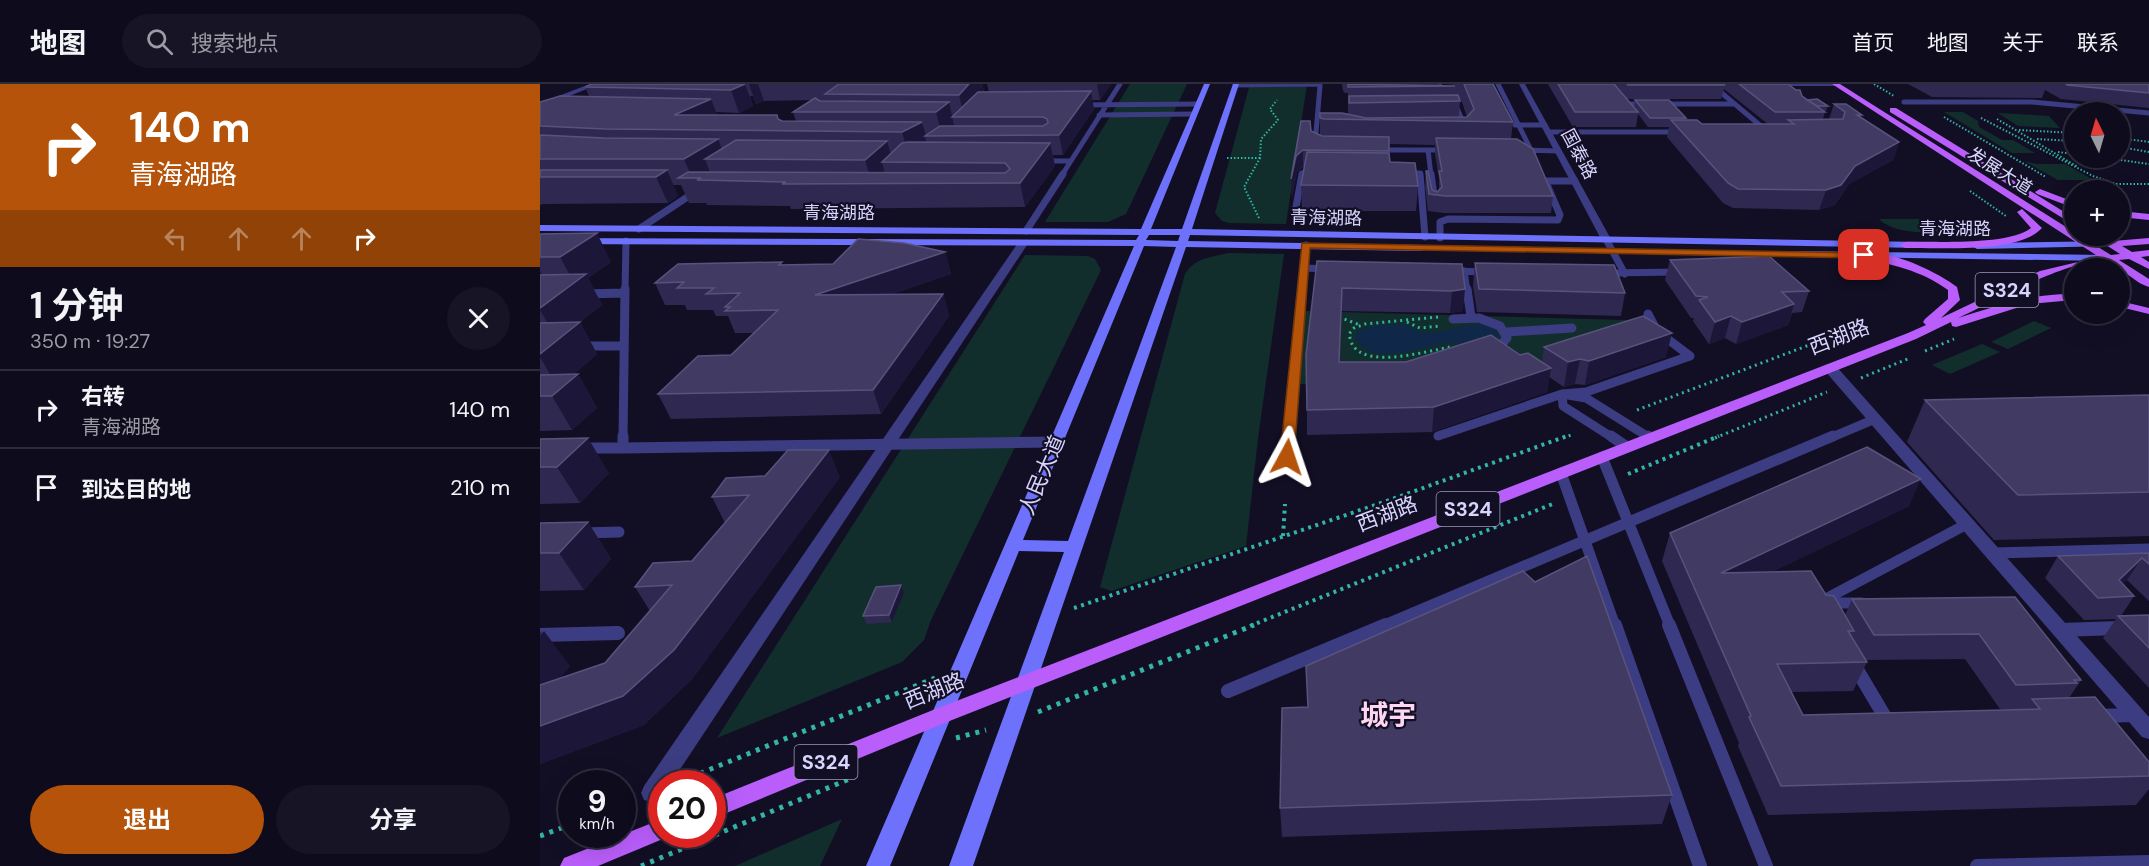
<!DOCTYPE html>
<html lang="zh">
<meta charset="utf-8">
<style>
body{margin:0;font-family:"DM Sans","Noto Sans SC",sans-serif;background:#171425;color:#f1f3f6;height:100vh;display:flex;flex-direction:column;font-size:22px;white-space:nowrap}
*{box-sizing:border-box;margin:0}
p{font-size:20px;color:#9b9ba3}
.icon{flex:none;width:33px;height:33px;fill:none;stroke:currentColor;stroke-width:2;stroke-linecap:round;stroke-linejoin:round}
.map{position:relative;flex:1;overflow:hidden}
.drawer{display:flex;flex-direction:column;background:#0e0b1c;width:540px}
.drawer>*{flex:none}
.guide{background:#b45309;color:#fff;overflow:hidden}
.needle{width:39px;rotate:355deg}
.controls{position:absolute;left:1524px;top:18px;display:grid;gap:12px}
.controls a{display:grid;place-items:center;width:66px;height:66px;border-radius:50%;background:#0e0b1c;box-shadow:0 6px 24px #0002,0 0 0 2px #2e2b3b;font-size:30px}
.speed{position:absolute;left:18px;top:686px;display:flex;gap:12px;font-size:30px;font-weight:700;text-align:center}
.speed>*{display:grid;place-content:center;width:78px;height:78px;border-radius:50%;background:#0e0b1c;box-shadow:0 6px 24px #0002,0 0 0 2px #2e2b3b;line-height:1}
.speed small{font-size:15px;font-weight:400}
.speed .limit{border:9px solid #d22;background:#fff;color:#111}
.pin{position:absolute;display:grid;place-items:center;width:51px;height:51px;color:#fff;margin:-26px;border-radius:12px;box-shadow:0 3px 9px #0006}
.me{position:absolute;width:66px;margin:-33px;rotate:5deg;stroke-linejoin:round;filter:drop-shadow(0 0 4px #0008)}
.turn{display:flex;align-items:center;gap:21px;height:126px;padding:0 30px;font-size:27px}
.turn .icon{width:78px;height:78px;stroke-width:2.5}
.turn b{display:block;font-size:42px;line-height:51px}
.lanes{display:flex;align-items:center;height:57px;padding:0 30px;background:#0003;justify-content:center;gap:30px;direction:ltr}
.lanes .off{opacity:.35}
.round{display:grid;place-items:center;flex:none;width:63px;height:63px;border-radius:32px;background:#171425}
.overview{display:flex;align-items:center;justify-content:space-between;height:102px;padding:0 30px}
h1{font-size:36px;font-weight:700;line-height:45px}
.action{display:flex;gap:12px;margin-top:auto;padding:12px 30px}
.action a{flex:1;height:69px;border-radius:36px;background:#b45309;color:#fff;font-size:24px;font-weight:700;line-height:69px;text-align:center}
.action a+a{background:#171425;color:#f1f3f6}
ul{padding:0;list-style:none}
li{display:flex;align-items:center;gap:18px;height:78px;padding:0 30px;border-top:2px solid #2e2b3b}
li div{flex:1}
li b{display:block;font-size:22px}
li em{font-style:normal}
header{display:flex;align-items:center;gap:36px;box-sizing:border-box;height:84px;padding:0 30px;background:#0e0b1c;border-bottom:2px solid #2e2b3b}
header strong{font-size:28px}
nav{display:flex;gap:33px;margin-inline-start:auto;font-size:21px}
.search{width:420px;height:54px;background:#171425;display:flex;align-items:center;gap:15px;box-sizing:border-box;padding:0 21px;border-radius:33px;color:#9b9ba3;font-size:22px}
main{display:flex;flex:1;min-height:0}
.map>svg:first-child{display:block}
</style>
<header>
<strong>地图</strong>
<div class="search"><svg class="icon" aria-label="search" viewBox="0 0 24 24"><circle cx="10" cy="10" r="6"/><path d="M15 15l6 6"/></svg>搜索地点</div>
<nav><a>首页</a><a>地图</a><a>关于</a><a>联系</a></nav>
</header>
<main>
<section class="drawer">
<div class="guide">
<div class="turn"><svg class="icon" aria-label="right" viewBox="0 0 24 24"><path d="M7 20v-9h11M14 6l5 5-5 5"/></svg><div><b>140 m</b>青海湖路</div></div>
<div class="lanes"><svg class="icon off" aria-label="left" viewBox="0 0 24 24"><path d="M17 20v-9H6M10 6l-5 5 5 5"/></svg><svg class="icon off" aria-label="ahead" viewBox="0 0 24 24"><path d="M12 20V5M6 11l6-6 6 6"/></svg><svg class="icon off" aria-label="ahead" viewBox="0 0 24 24"><path d="M12 20V5M6 11l6-6 6 6"/></svg><svg class="icon" aria-label="right" viewBox="0 0 24 24"><path d="M7 20v-9h11M14 6l5 5-5 5"/></svg></div>
</div>
<div class="overview"><div><h1>1 分钟</h1><p>350 m · 19:27</p></div><a class="round"><svg class="icon" aria-label="close" viewBox="0 0 24 24"><path d="M6 6l12 12M18 6L6 18"/></svg></a></div>
<ul>
<li><svg class="icon" aria-label="right" viewBox="0 0 24 24"><path d="M7 20v-9h11M14 6l5 5-5 5"/></svg><div><b>右转</b><p>青海湖路</p></div><em>140 m</em></li>
<li><svg class="icon" aria-label="arrive" viewBox="0 0 24 24"><path d="M6 21V4h12l-3 4 3 4H6"/></svg><div><b>到达目的地</b></div><em>210 m</em></li>
</ul>
<div class="action"><a>退出</a><a>分享</a></div>
</section>
<div class="map">
<svg width="1609" height="782" viewBox="0 0 1609 782">
<rect width="100%" height="100%" fill="#120f25"/>
<path fill="#122e2c" d="M590,0H647L586,130L568,138H505Z
M710,0H767L746,140L689,139L682,137L675,129Z
M1404,28H1423L1438,37L1439,43L1462,56H1473L1495,69H1472Z
M1458,29L1509,32L1520,44L1478,42Z
M1484,77L1496,80H1525L1554,96H1518Z
M1339,135H1385L1410,146C1389,149 1355,151 1339,135Z
M689,169L744,170L718,354L706,462L571,507L560,503L645,190C655,174 671,173 689,169Z
M485,171L548,172L555,175L561,186L391,536L384,556L362,578L177,654Z
M764,227L1086,236L1094,251L976,289L862,300H758Z
M1494,237L1511,244L1468,265L1451,258Z
M1442,260L1460,268L1410,290L1392,281Z
M302,735L280,782H195Z"/>
<path fill="#0f2849" d="M861,240C871,242 879,250 889,249C913,248 931,234 955,245L959,255L956,258C945,259 934,262 923,261C918,260 914,258 910,259C884,261 829,286 815,253L817,248L837,241Z"/>
<g fill="none" stroke-linecap="round" stroke-linejoin="round">
<path stroke="#32b4a6" stroke-width="2" stroke-dasharray="1.5 2" stroke-linecap="butt" d="M1334,0L1354,12
M1404,33L1506,93
M1441,34L1553,92L1576,100H1609
M1457,35L1538,83
M1479,46L1534,49
M1580,54L1609,58
M1497,55L1534,57
M1580,63L1609,68
M1518,68L1534,70
M687,74H720
M1567,74L1609,80
M1430,107L1466,132
M719,134L704,103L720,74L721,55L738,36L730,25L737,16"/>
<path stroke="#32b4a6" stroke-width="3" stroke-dasharray="2 4" stroke-linecap="butt" d="M799,233L820,241
M898,233L825,240L814,244L809,250C810,254 811,260 814,263C831,284 887,267 910,263
M867,238L880,244L900,242
M1385,267L1414,255
M1321,294L1370,274
M1097,326L1301,249
M1023,354L1034,350
M1175,354L1287,308"/>
<path stroke="#32b4a6" stroke-width="4" stroke-dasharray="3 4.5" stroke-linecap="butt" d="M1088,390L1179,352
M743,452L745,420
M534,524L847,417L1027,352
M710,542L1015,419"/>
<path stroke="#32b4a6" stroke-width="5" stroke-dasharray="4 6" stroke-linecap="butt" d="M498,628L714,541
M416,654L446,646
M151,693L395,594
M82,720L93,716
M0,752L32,740
M101,782L314,693"/>
<path stroke="#3c3c82" stroke-width="5" d="M899,0L902,8L913,15L927,47
M958,0L993,70
M1171,0L1228,48
M695,1L780,0
M1364,18H1492L1609,29
M1083,20H1195
M539,21L659,20
M559,31L654,30
M975,41H1005
M1009,48H1140
M779,62L775,60L780,2
M836,66H907
M888,66L891,91
M980,66L1019,67
M500,77H530
M863,88L880,91
M522,91L580,0
M762,91V89L776,87"/>
<path stroke="#3c3c82" stroke-width="7" d="M877,90H880L885,153
M891,90L895,119
M1006,97H1035
M756,123L762,90
M99,145L158,106
M486,147L523,90
M900,154V138L908,135L1018,136L1020,131L1008,103
M1067,157L1085,190
M764,184L790,185
M911,187L946,188
M924,187L927,207
M1064,189L1141,188
M85,207L86,157
M762,207L766,161"/>
<path stroke="#3c3c82" stroke-width="9" d="M927,205L931,233
M42,210L84,209
M913,235L939,234L960,242L967,254L960,262L953,266
M966,248L1032,244
M39,262H84
M898,352L1022,310L1046,308L1150,272L1117,247L1108,230
M83,354L85,205
M749,354L762,205
M1073,354L1023,322L1022,310L1046,314L1110,354
M1290,354L1335,335"/>
<path stroke="#3c3c82" stroke-width="11" d="M83,352V364L516,358
M1071,352L1087,363
M1108,352L1110,354
M41,364H83
M747,373L749,352
M1062,373L1130,542
M1021,389L1075,542
M42,449L79,448
M1452,469L1609,465
M1322,519H1278L1427,440
M842,542L1293,352"/>
<path stroke="#3c3c82" stroke-width="14" d="M1075,541L1160,782
M1129,541L1226,782
M1520,546L1609,543
M0,551L78,549
M1313,579L1348,638
M688,607L846,541
M1556,632L1594,631
M1437,782L1609,778"/>
<path fill="#3c3c82" fill-rule="evenodd" d="M979,0H985L1072,157L1071,159L1062,157Z
M1196,0H1298L1295,2H1199Z
M480,156L489,158L131,699H122L120,716L112,718L104,716L101,709L104,702Z
M1290,280L1295,281L1609,633V655L1602,653L1285,287L1284,284L1285,281Z"/>
<path fill="#3c3c82" fill-rule="evenodd" d="M50,0H59L0,24V19Z"/>
<path fill="#6e71fb" fill-rule="evenodd" d="M664,0H670L611,145H642L693,0H699L652,145L1380,158L1385,161L1380,164L650,151L648,157L882,161L887,164L882,167L646,163L433,782H409L524,468L479,467L350,782H326L594,162L0,160V154L596,156L599,151L0,147V141L601,145ZM609,151H640L638,157L606,156ZM604,162L636,163L528,457L483,456Z
M1571,157L1575,158V162L1437,165L1432,162L1437,159Z
M1248,167L1566,171L1571,174L1566,177L1244,172V168Z"/>
<path fill="#b95efb" fill-rule="evenodd" d="M1292,0H1300L1534,148V152H1540L1571,171L1580,170L1552,152H1563L1573,157L1609,154V160L1582,162L1592,168L1609,166V172L1601,173L1609,178V185L1589,175L1579,176L1609,195V203C1594,199 1579,180 1566,178C1532,173 1451,219 1418,234C1456,222 1494,209 1534,210V216L1489,220L1416,243L1412,242L1411,238L1376,255L407,638L172,735V715L393,626L1368,249L1386,241L1383,238L1385,235L1408,215V206C1381,186 1352,181 1320,173V169C1347,164 1396,187 1417,203L1420,216L1401,234L1500,187L1559,173Z
M1350,24H1356L1534,134V141L1350,28Z
M1500,105L1534,118V124L1497,110L1495,108Z
M1482,125L1502,144C1478,170 1399,163 1365,164L1360,161L1365,158C1395,157 1468,162 1491,144L1477,128Z
M1580,127L1609,130V136L1580,133Z
M1580,217L1609,224V230L1580,223Z
M122,735V750H131L130,752L58,782H20L24,774Z"/>
</g>
<path fill="#2f2952" fill-rule="evenodd" d="M52,0H442L444,8H449L447,0H571L560,16H552L554,25L523,71H513L515,82L485,123L251,125L250,122L167,121L166,119H149L141,101H133L138,112L128,119L3,120L0,121V18L49,12L45,3ZM210,12H213L216,20L224,17L271,16L253,28L256,37H242L177,31L176,28L199,29L213,22Z
M802,0H898V2H915V1L906,0H953L973,38L971,55L1013,112L1011,129H904L888,127L885,103L886,87L892,106L897,108L899,106V94L895,70V61L849,60L850,78L878,102L876,127H762L761,101L764,82L757,88L752,113L751,95L771,47L780,51V34L808,30V9H805L803,7ZM920,17L922,18L927,33H919Z
M1008,0H1248L1267,16L1288,22L1286,27H1284L1285,28L1283,35H1289L1294,20L1322,31L1321,34L1359,58L1353,76L1309,100L1295,121L1279,126L1193,124L1183,119L1127,53L1129,43H1108L1098,30L1096,43H1033ZM1184,5L1228,40H1162L1146,36V34L1095,16L1094,23L1087,15H1181Z
M1368,0H1609V24L1521,15L1505,6L1502,14L1392,13Z
M0,150L71,178L48,194L62,221L40,238L57,270L34,290H38L57,324L32,346L0,347Z
M405,168L411,190L349,211L403,210L409,232L341,330L131,335L118,310L191,271L214,249H195L188,232H176L173,226H147L145,221H125L115,199L244,181L293,180Z
M1130,176L1269,207L1262,228L1252,229L1248,241L1196,260L1185,254L1169,260L1153,237L1154,234H1151L1125,196Z
M777,177L922,180L923,227L910,229L802,227L800,278H866L980,271L1002,278L1004,263L1126,273L1045,301L1035,300L1024,303L1009,293L1007,308L892,348L767,351V326Z
M935,179L1085,209L1081,232L937,228L933,202Z
M1609,311V452L1454,456L1367,358L1385,316Z
M0,355L69,389L40,419L0,420Z
M300,393L152,595L104,641L0,680V547L30,582L19,595L65,579L110,527L95,503L152,477L185,439L172,413Z
M1369,422L1232,488L1286,511L1305,531L1312,515L1475,513L1541,596L1529,614L1609,678V705L1596,721L1228,731L1198,662L1199,659L1122,477L1130,449ZM1425,575L1460,625H1486L1485,626L1263,631L1251,608L1313,607L1327,578L1325,576Z
M48,438L71,475L44,506L0,507V439Z
M1609,469V517L1587,496L1582,500L1594,512L1581,532L1609,531V604L1563,554L1576,535L1544,536L1505,494L1518,472Z
M361,501L364,509L352,538L327,540L323,532Z
M1132,711L1122,740L742,753L740,724Z"/>
<path fill="#1c1738" d="M205,0L213,22L199,29L191,6Z
M209,0H218L224,17L216,20Z
M429,0H442L444,9L424,31L419,11Z
M557,0H571L560,16Z
M551,7L554,25L523,71L519,51Z
M171,15L180,38L134,31Z
M409,18L414,41L402,52L396,28Z
M382,38L386,52H385L387,62L369,72L362,48Z
M178,55L186,76L165,75L171,91L161,94H152L144,75Z
M347,57L353,78H342L345,90L332,100L325,76Z
M1359,58L1353,76L1309,100L1295,121L1279,126L1286,106L1315,82Z
M510,59L515,82L485,123L480,99Z
M763,66V82L757,88L752,113L751,95L756,72Z
M127,86L138,112L128,119L116,93Z
M57,149L71,178L48,194L62,221L40,238L57,270L18,304L0,273V270L17,256L0,226V187L15,213L34,199L20,173Z
M405,168L411,190L283,233L275,211Z
M802,204V227L799,303V278Z
M925,205L923,227L910,229L912,207Z
M403,210L409,232L341,330L333,306Z
M1254,220L1248,241L1196,260L1202,238Z
M1191,232L1185,254L1169,260L1175,238Z
M1132,249L1126,273L1045,301L1049,277Z
M1040,275L1035,300L1024,303L1028,278Z
M1011,284L1007,308L892,348L894,323Z
M38,290L57,324L32,346L12,312Z
M48,354L69,389L40,419L17,383Z
M289,366L300,393L152,595L104,641L0,680V642Z
M1381,395L1369,422L1172,517L1181,489Z
M48,438L71,475L44,506L19,469Z
M1602,474L1587,496L1569,513L1579,496Z
M361,501L364,509L352,538L349,531Z
M4,547L30,582L0,617V552Z"/>
<path fill="#413b64" stroke="#58537c" stroke-width="1.5" d="M52,0H205L191,6L45,3Z
M299,0H429L419,11L285,10Z
M808,0L915,2L808,3Z
M924,0H953L973,38L784,35L780,34V29H802L826,34L927,33L934,25Z
M1018,0H1074L1098,28H1035Z
M1087,0H1183L1185,1H1088Z
M1199,0H1248L1256,6H1260L1262,12L1285,28H1235Z
M1526,0H1609V9L1527,1Z
M551,7L519,51L385,52L400,42H503L508,39L507,35L503,33H412L438,8Z
M918,11L920,17L809,19V12Z
M20,12L171,15L134,31H237L238,35L242,37L382,38L362,48L65,45L0,42V18Z
M275,14L280,17L409,18L396,28H253Z
M1277,15L1288,22H1277L1267,16Z
M1095,16H1129L1146,34H1110Z
M1294,20H1306L1322,31H1317L1359,58L1315,82L1301,101L1286,106L1198,105L1188,99L1131,36H1157L1162,40H1254L1248,36L1303,35L1305,28Z
M761,37H770L771,47L782,52L849,53V67L763,66L756,72L751,95Z
M0,51L64,54L178,55L144,75H0Z
M896,54L977,55L993,65L1013,112H905L889,110L886,87H888L892,106L897,108L902,103L899,87H902Z
M196,56L347,57L325,76L165,75Z
M368,58L510,59L480,99L242,100L246,98L157,96L161,94H138L148,88L465,89L470,85L465,79L342,78L362,59Z
M767,68L849,69L850,78L875,79L878,102L761,101Z
M0,86H127L116,93H0Z
M57,149L20,173H0V150Z
M318,155L364,159L405,168L275,211L403,210L333,306L118,310L158,272L191,271L238,226L185,227L190,223H185L200,209L166,210L174,204H137L144,198L115,199L138,180L242,178L239,181L293,180Z
M1229,172L1269,207L1242,208L1254,220L1202,238L1191,232L1175,238L1159,216L1168,213L1156,212L1130,176Z
M777,177L922,180L925,205L912,207L802,204L799,278H866L951,251L980,271L988,269L1011,284L894,323L767,326L766,271Z
M935,179L1074,181L1085,209L939,205Z
M46,190L0,224V191Z
M1103,232L1132,249L1049,277L1040,275L1028,278L1004,263Z
M40,238L0,270V239Z
M38,290L12,312H0V291Z
M1609,311V408L1478,411L1385,316Z
M48,354L17,383H0V355Z
M1327,363L1381,395L1181,489L1271,487L1286,511L1294,512L1314,547H1308L1327,578L1237,580L1263,631L1500,625L1492,615L1555,613L1609,678V692L1241,702L1209,633L1211,632L1130,449Z
M248,366H289L134,566L83,612L0,642V601L65,579L132,501L95,503L113,479L152,477L209,411L172,413L186,394L225,392Z
M48,438L19,469H0V439Z
M1609,469V480L1602,474L1579,496L1594,512L1558,514L1518,472Z
M1047,472L1132,711L740,724L742,624L768,623L766,582L983,487L995,498Z
M361,501L349,531L323,532L336,503Z
M1475,513L1541,596H1534L1537,599L1476,601L1439,550L1334,551L1312,515Z
M1609,531V564L1578,532Z"/>
<path fill="#b45309" stroke="#753606" stroke-width="1.5" d="M762,159L1324,169L1329,171L1324,174L770,164L754,373L747,377L740,373Z"/>
<g text-anchor="middle" dominant-baseline="central" stroke-width="4.5" stroke-linejoin="round" paint-order="stroke">
<g font-size="18" fill="#d7d4fe" stroke="#120f25">
<text transform="translate(1039 70) rotate(62)">国泰路</text>
<text transform="translate(1460 87) rotate(32)">发展大道</text>
<text x="299" y="129">青海湖路</text>
<text transform="translate(786 134) rotate(1)">青海湖路</text>
<text x="1415" y="145">青海湖路</text>
</g>
<g fill="#120f25" stroke="#9c99bd" stroke-width="1.5">
<rect x="1435.5" y="189" width="63" height="34" rx="4.5"/>
<rect x="896.5" y="408" width="63" height="34" rx="4.5"/>
<rect x="254.5" y="661" width="63" height="34" rx="4.5"/>
</g>
<g font-size="20" font-weight="bold" fill="#d7d4fe">
<text x="1467" y="206">S324</text>
<text x="928" y="425">S324</text>
<text x="286" y="678">S324</text>
</g>
<g font-size="21" fill="#d7d4fe" stroke="#120f25">
<text transform="translate(1299 253) rotate(-21)">西湖路</text>
<text transform="translate(502 391) rotate(-67)">人民大道</text>
<text transform="translate(847 430) rotate(-21)">西湖路</text>
<text transform="translate(394 607) rotate(-22)">西湖路</text>
</g>
<g font-size="28" font-weight="bold" fill="#fed6f1" stroke="#120f25">
<text x="848" y="631">城宇</text>
</g>
</g>
</svg>
<div class="controls">
<a><svg class="needle" viewBox="-14 -14 28 28"><path d="M0-13l5 13h-10z" fill="#e53935"/><path d="M0 13l5-13h-10z" fill="#9b9ba3"/></svg></a>
<a>+</a>
<a>−</a>
</div>
<div class="speed"><div>9<small>km/h</small></div><div class="limit">20</div></div>
<div class="pin" style="left:1324px;top:171px;background:#d93025"><svg class="icon" aria-label="arrive" viewBox="0 0 24 24"><path d="M6 21V4h12l-3 4 3 4H6"/></svg></div>
<svg class="me" style="left:747px;top:373px" viewBox="-20 -20 40 40"><path d="M0-17L14 15 0 8-14 15z" fill="#b45309" stroke="#fff" stroke-width="4"/></svg>
</div>
</main>
